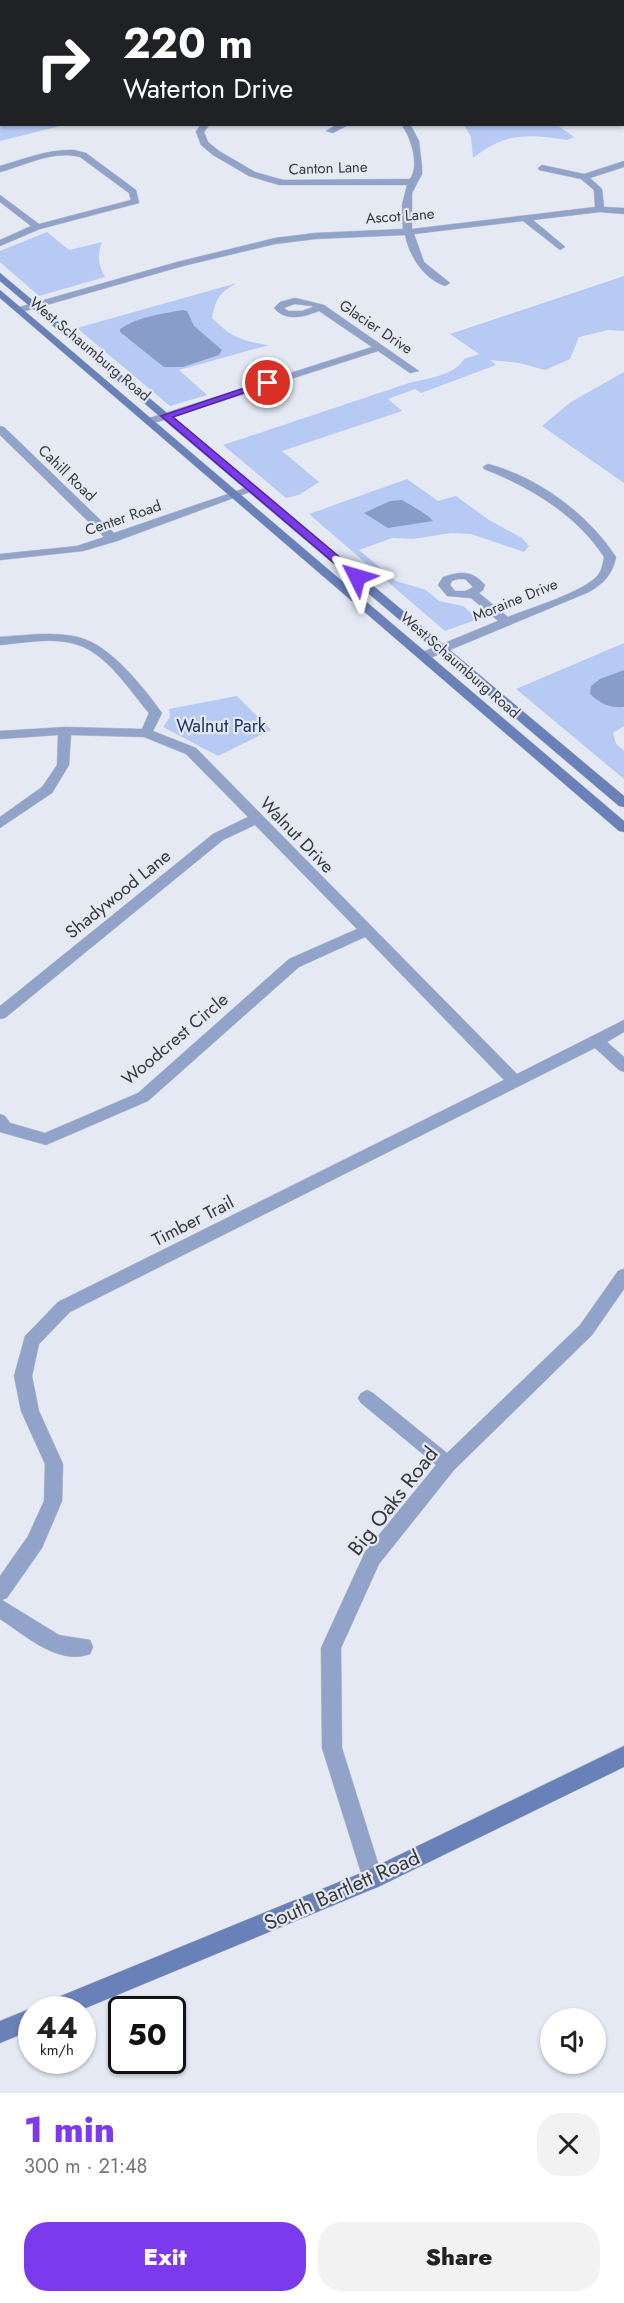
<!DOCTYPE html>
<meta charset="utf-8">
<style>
body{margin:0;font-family:Jost,sans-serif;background:#f2f2f2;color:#202124;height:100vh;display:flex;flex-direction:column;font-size:22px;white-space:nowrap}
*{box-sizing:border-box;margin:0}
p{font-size:20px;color:#757577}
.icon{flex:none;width:33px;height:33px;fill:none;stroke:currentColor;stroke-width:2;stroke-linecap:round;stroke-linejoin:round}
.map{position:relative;height:2093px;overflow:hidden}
.drawer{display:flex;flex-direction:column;background:#fff;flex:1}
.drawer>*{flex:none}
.top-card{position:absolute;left:0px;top:0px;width:624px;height:126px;box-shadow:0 2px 4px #0004;background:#202124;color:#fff;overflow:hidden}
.controls{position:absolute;left:540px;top:2008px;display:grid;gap:12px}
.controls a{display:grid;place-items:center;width:66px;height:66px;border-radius:50%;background:#fff;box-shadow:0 2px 4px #0004;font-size:30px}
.speed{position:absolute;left:18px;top:1996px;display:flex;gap:12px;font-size:30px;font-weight:700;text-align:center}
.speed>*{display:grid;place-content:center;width:78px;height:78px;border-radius:50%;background:#fff;box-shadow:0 2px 4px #0004;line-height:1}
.speed small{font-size:15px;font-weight:400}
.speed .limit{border:3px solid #111;border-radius:9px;background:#fff;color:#111}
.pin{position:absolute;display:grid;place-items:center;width:51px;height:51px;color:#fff;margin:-26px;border:3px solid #fff;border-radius:50%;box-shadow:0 2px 6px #0007}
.me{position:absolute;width:66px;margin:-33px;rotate:310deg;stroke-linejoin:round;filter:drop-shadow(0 0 4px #0008)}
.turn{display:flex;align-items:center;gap:21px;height:126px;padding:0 24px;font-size:27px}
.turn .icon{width:78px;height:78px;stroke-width:2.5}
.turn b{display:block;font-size:42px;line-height:51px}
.round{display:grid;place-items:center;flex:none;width:63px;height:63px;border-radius:24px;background:#f2f2f2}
.summary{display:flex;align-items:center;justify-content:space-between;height:102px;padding:0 24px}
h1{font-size:36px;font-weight:800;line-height:45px;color:#7c3aed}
.button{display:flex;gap:12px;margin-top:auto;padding:12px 24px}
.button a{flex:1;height:69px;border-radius:24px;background:#7c3aed;color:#fff;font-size:24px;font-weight:800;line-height:69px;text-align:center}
.button a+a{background:#f2f2f2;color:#202124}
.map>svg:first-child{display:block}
</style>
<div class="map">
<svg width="624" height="2093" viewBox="0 0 624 2093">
<rect width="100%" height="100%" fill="#e4e9f4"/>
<path fill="#b7caf4" d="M0,0H224L2,2L1,16Z
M0,37L2,124L64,125L0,141Z
M464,125H557L574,137L567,140C529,134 505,132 473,158L471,137Z
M47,232L69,250L102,242C97,256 98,264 105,277L39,296L0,262V251Z
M624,276V331L608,330L579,337L570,359L545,370L519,363L490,360L496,365L421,393L415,389L388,399L402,411L282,451L319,482L299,495L286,498L223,445L412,382C429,379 456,374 464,359L479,354L450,334Z
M237,283C221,291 215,299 212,318C232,338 242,341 269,345L179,370L207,395L170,406L77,328Z
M624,372V483L542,426L571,402Z
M407,479L438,501L456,496L489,520L522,538L529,546L524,552L471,534L451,533L413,539L392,538L359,550L396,581L426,590L439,601L463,606L478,619L445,631L309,514Z
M624,643V726L613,733L616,744L624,751V779L516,689Z
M237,696L271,730L218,756L163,727L170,717L169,709Z"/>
<path fill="#899dcb" d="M182,310L187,311L194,326L222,350L219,355L183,367H164L120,332V329C137,317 161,314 182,310Z
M402,500C409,504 429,515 433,521L388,528L364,513L390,501Z
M624,670V707C609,708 601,704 590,694L591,686L600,679Z"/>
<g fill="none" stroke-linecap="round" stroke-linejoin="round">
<defs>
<path id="minor" d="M240,0H252L238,2Z
M407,0L423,2H408Z
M548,0H556V2H548Z
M622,20H624V24H622Z
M622,69H624V74H622Z
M622,102H624L622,107Z
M201,124H210L204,132L208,142L219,151L255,172L283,180L410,179C420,165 411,137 401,124H410L419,141L422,167V174L412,193V229L595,207L594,190L581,179L539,170L538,168L542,165L584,174L624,161V167L590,178L602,189L604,207L624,208V214L600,212L533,220L563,245L565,247L560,250L523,221L414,234L424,262L450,283L445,286C423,278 410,257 405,235L315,239L275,244L183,266L22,312H16V308L177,262L275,238L315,233L403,229L402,205L407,185H279L249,176L213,155L201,145L196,132Z
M338,124H350L333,133L326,131Z
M74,150L86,153L136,190L139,203L40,229L0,246V240L31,226L0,202V195L39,224L131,200L129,193L80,157C53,150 26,165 0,172V166C24,159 48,149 74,150Z
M295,298L324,305L419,371L410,373L378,351L154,423H146V419L372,347L319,311C303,317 286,322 274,308L280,302ZM295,304L312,306L313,307L302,311H288L284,308Z
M0,426L4,427L114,533L248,487L252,486L258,489L117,541L83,551L0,560V554L77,546L104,537L0,435Z
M488,464C538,477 588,514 616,557C613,574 603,584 589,592L428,659H420V653L498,621L471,598L447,596L438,585L443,577C461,571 472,570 485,585L483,590L479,593L508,617C530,608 584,592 598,575C602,570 603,563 604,557C577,515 530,487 484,469L483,467ZM458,579H465L473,587L466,591H455L450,585L452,581Z
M40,634C53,634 68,634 81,638C111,646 144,688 162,713L153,731L196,748L517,1074L624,1020V1032L607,1042L624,1057V1072L619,1070L595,1048L70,1312L39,1344L32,1376L39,1411L63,1464L62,1501L42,1548L7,1598L2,1600L59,1635L90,1640L93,1647L90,1654C58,1666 25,1635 0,1619V1576L28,1536L44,1501L45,1464L21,1411L14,1376L25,1336L58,1302L504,1080L365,937L299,967L148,1101L46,1145L0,1132V1114L5,1116L10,1123L45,1133L138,1093L289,959L357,929L255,825L223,840L5,1018L0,1019V1006L213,834L248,817L186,754L144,737L71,735L69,765L52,793L0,828V817L42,787L57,765L58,735L0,739V731L65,727L142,729L149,713C129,690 107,653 75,644C52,637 24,643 0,645V637Z
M624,1269V1289L592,1335L454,1470L379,1564L341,1648L342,1748L383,1879L380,1886L373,1889L366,1886L363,1879L322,1748L321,1648L365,1552L436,1465L361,1403L358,1398L361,1393L367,1390L373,1393L447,1453L580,1325L618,1271Z"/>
<path id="secondary" d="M0,273L624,796V807L619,806L0,281Z
M0,290L624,821V832L619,831L0,298Z
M624,1746V1767L380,1886L81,2010H43L46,2002L366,1871Z
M32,2008L37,2010H32V2030L0,2043V2021Z"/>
</defs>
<use href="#minor" stroke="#c1c6cf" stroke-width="1"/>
<use href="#secondary" stroke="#c1c6cf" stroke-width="1"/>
<use href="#minor" fill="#92a3c9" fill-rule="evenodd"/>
<use href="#secondary" fill="#6980b8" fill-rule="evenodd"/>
</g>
<path fill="#7c3aed" stroke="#51269a" stroke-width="1.5" d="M265,381L273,383L173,417L361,575V579H353L161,416Z"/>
<g text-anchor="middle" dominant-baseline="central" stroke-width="4.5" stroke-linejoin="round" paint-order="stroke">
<g font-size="15" fill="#37393d" stroke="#e4e9f4">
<text transform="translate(328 168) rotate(-2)">Canton Lane</text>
<text transform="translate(400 216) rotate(-4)">Ascot Lane</text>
<text transform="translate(376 327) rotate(34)">Glacier Drive</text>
<text transform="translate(90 349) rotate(40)">West Schaumburg Road</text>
<text transform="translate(67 473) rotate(44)">Cahill Road</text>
<text transform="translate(123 518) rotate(-19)">Center Road</text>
<text transform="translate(515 600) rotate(-22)">Moraine Drive</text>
<text transform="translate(460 665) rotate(41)">West Schaumburg Road</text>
</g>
<g font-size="18" fill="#1c2f67" stroke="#e4e9f4">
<text x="221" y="726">Walnut Park</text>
</g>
<g font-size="18" fill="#37393d" stroke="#e4e9f4">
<text transform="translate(297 835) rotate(46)">Walnut Drive</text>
<text transform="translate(118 894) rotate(-39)">Shadywood Lane</text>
<text transform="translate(175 1039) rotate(-40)">Woodcrest Circle</text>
<text transform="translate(193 1221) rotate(-27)">Timber Trail</text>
</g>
<g font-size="21" fill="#37393d" stroke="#e4e9f4">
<text transform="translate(393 1501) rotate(-52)">Big Oaks Road</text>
<text transform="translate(342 1890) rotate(-24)">South Bartlett Road</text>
</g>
</g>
</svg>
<div class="controls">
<a><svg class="icon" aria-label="sound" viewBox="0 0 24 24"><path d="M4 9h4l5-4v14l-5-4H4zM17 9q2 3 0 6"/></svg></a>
</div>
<div class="speed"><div>44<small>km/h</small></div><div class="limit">50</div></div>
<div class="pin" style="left:268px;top:383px;background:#d93025"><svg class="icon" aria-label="arrive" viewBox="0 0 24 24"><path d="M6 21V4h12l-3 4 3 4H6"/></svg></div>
<svg class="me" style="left:357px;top:577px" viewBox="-20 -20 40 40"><path d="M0-17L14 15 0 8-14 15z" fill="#7c3aed" stroke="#fff" stroke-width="4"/></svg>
<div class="top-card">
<div class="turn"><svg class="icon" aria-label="right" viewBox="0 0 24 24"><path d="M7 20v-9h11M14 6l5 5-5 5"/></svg><div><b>220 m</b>Waterton Drive</div></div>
</div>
</div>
<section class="drawer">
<div class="summary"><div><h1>1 min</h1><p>300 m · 21:48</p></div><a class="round"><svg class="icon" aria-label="close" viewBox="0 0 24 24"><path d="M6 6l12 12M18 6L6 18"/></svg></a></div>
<div class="button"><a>Exit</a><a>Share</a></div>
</section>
